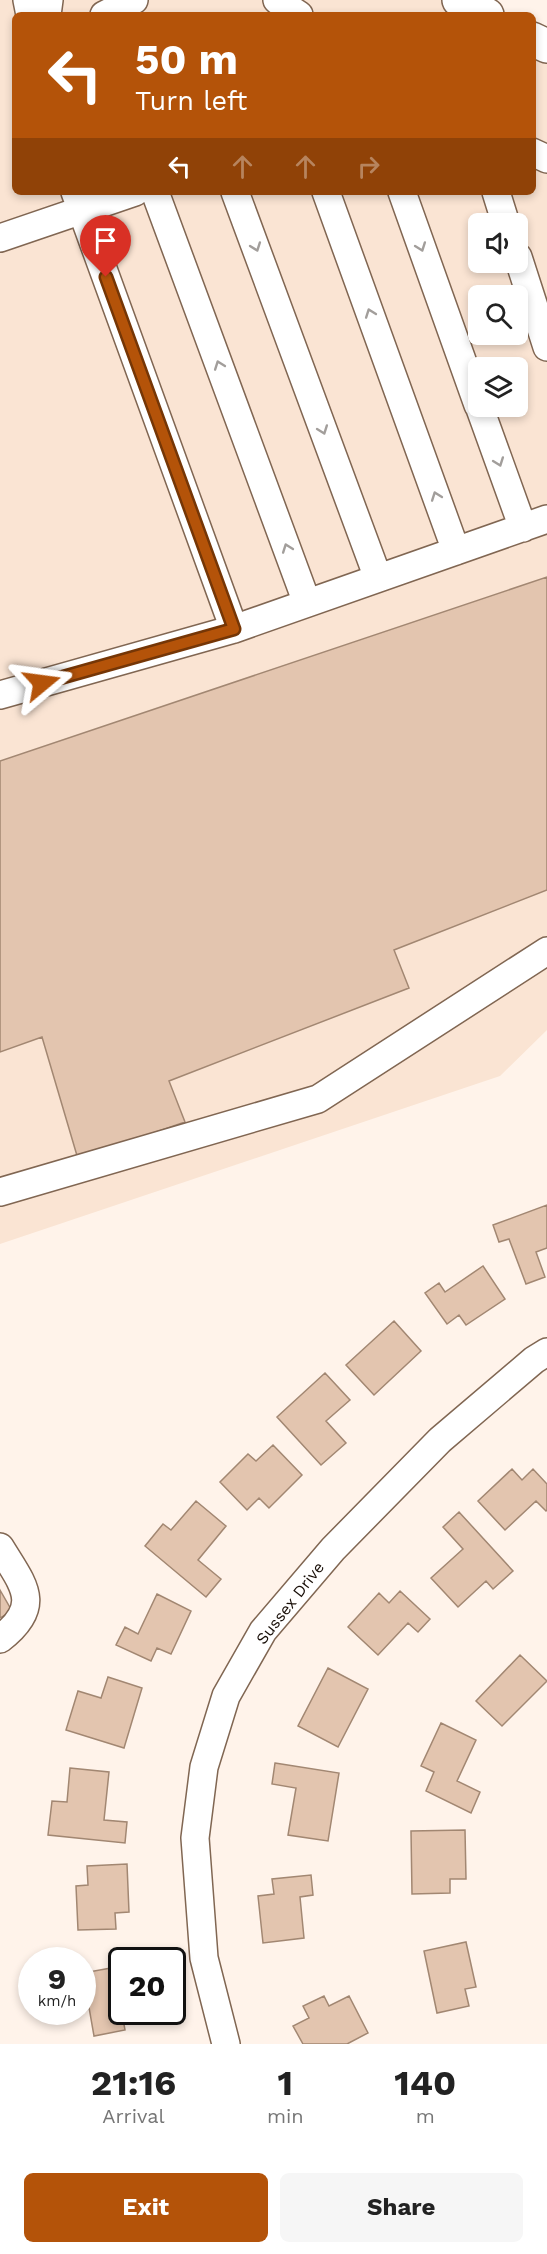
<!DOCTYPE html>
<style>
body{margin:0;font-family:"Work Sans",sans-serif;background:#f6f6f6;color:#222;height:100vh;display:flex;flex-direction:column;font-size:22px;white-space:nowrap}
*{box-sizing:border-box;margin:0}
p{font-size:20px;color:#767676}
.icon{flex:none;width:33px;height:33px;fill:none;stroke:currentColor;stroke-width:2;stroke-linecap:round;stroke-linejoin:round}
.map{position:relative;height:2044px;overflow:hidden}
.drawer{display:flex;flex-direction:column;background:#fff;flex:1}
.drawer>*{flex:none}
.guide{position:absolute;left:12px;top:12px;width:524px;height:183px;border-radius:9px;box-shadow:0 3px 9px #0003;background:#b45309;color:#fff;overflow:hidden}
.fabs{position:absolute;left:468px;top:213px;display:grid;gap:12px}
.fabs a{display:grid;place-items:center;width:60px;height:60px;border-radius:9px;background:#fff;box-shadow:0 3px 9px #0003;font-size:30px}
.speed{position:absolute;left:18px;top:1947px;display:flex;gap:12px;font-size:30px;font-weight:700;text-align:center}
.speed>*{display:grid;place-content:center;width:78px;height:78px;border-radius:50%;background:#fff;box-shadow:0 3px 9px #0003;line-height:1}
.speed small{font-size:15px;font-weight:400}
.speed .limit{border:3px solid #111;border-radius:9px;background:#fff;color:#111}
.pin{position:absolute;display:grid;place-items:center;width:51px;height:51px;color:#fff;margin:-62px -26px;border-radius:50% 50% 50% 0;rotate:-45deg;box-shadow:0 0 6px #0007}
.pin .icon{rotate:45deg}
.me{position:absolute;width:66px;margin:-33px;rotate:74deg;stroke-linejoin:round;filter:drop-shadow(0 0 4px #0008)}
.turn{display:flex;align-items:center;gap:21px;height:126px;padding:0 24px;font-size:27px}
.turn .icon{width:78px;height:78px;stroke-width:2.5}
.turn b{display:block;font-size:42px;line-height:51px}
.lanes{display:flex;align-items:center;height:57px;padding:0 24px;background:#0003;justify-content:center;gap:30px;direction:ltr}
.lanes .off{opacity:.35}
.eta{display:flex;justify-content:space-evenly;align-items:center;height:102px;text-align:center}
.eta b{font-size:36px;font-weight:700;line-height:42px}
.action{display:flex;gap:12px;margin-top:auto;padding:12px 24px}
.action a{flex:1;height:69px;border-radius:9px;background:#b45309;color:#fff;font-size:24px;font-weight:700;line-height:69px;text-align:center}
.action a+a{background:#f6f6f6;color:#222}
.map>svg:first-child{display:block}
</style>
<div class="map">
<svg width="547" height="2044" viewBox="0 0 547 2044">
<rect width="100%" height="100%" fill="#fff3ea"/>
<path fill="#fae4d3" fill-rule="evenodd" d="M0,0H459L487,15H15V192H532L533,39L547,46V1030L500,1076L0,1244ZM478,224H518V262H478ZM478,296H518V334H478ZM478,368H518V406H478Z"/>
<path fill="#e3c5af" stroke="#a28772" stroke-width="1.5" d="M547,577V890L394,950L409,988L169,1081L185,1122L78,1159L42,1037L0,1052V761Z
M547,1205V1248L536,1252L545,1277L526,1284L509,1239L499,1242L493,1225Z
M483,1266L505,1299L466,1325L459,1315L447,1324L425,1293L439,1283L445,1292Z
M394,1321L421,1351L374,1395L346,1365Z
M325,1373L350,1400L326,1421L346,1443L321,1465L277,1417Z
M273,1445L302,1475L269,1508L259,1498L247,1510L220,1482L248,1454L256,1461Z
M512,1469L522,1480L533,1469L547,1484V1510L546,1511L536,1501L505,1530L478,1501Z
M196,1501L226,1526L198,1560L221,1579L206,1597L145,1546L163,1524L171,1530Z
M459,1512L513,1571L493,1589L486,1581L458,1607L431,1578L463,1549L443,1527Z
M0,1590L12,1611L0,1618Z
M400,1591L430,1619L418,1632L408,1623L378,1655L348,1627L379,1593L389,1603Z
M157,1594L191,1611L171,1654L157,1648L151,1661L116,1645L125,1627L138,1634Z
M520,1655L547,1681L502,1726L476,1701Z
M328,1668L368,1689L338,1747L298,1726Z
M108,1677L142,1688L124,1748L66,1730L78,1691L101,1698Z
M441,1723L476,1740L457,1781L480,1792L471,1813L426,1791L434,1772L421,1766Z
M275,1763L339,1773L328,1841L288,1835L296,1788L272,1784Z
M70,1768L109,1772L104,1820L127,1822L125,1843L48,1835L52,1801L67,1802Z
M465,1830L466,1879H450V1893L412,1894L411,1831Z
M127,1864L129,1912L115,1913L116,1929L78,1930L76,1886L88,1885L87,1866Z
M311,1875L313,1895L300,1897L304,1938L263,1943L258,1896L274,1894L272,1879Z
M466,1942L476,1987L465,1989L469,2006L437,2013L424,1951Z
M122,1966V2012H131L122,2013L125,2030L94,2036L83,1973Z
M324,1996L329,2006L349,1996L368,2033L347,2044H303L293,2026L309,2018L303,2006Z"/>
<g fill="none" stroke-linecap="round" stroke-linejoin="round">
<defs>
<path id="minor" d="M27,0L30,15
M277,0L299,15
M47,15L49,0
M104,15L134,0
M532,152L547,159
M75,192L234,629
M155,192L307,603
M235,192L378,578
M326,192L456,551
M402,192L478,405
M496,192L506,224
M0,238L135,192
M518,257L547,347
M479,406L523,528
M0,695L234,629L547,519
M0,1192L318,1099L547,951
M0,1547C23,1585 44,1605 0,1639
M226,2044L204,1958L195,1838L204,1767L226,1696L263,1631L333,1549L440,1440L534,1360L547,1352"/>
<path id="highway" d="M459,0L487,15
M532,39L547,46"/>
</defs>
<use href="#minor" stroke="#806652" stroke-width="30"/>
<use href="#highway" stroke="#806652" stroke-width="36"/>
<use href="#minor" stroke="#fff" stroke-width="27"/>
<use href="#highway" stroke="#fff" stroke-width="33"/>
</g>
<defs><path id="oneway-chevron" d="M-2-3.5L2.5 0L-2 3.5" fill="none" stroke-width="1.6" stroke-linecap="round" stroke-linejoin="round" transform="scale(1.5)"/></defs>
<g stroke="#a29e9b">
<use href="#oneway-chevron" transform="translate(256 247) rotate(70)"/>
<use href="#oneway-chevron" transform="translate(421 247) rotate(70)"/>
<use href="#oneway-chevron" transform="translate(370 313) rotate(-110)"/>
<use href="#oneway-chevron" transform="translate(219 365) rotate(-110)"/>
<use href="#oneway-chevron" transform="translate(323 430) rotate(70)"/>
<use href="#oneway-chevron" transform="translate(499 462) rotate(70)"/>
<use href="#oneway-chevron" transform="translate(436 496) rotate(-110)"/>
<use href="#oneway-chevron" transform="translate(287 548) rotate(-110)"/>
</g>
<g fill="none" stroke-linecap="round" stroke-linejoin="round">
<defs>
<path id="route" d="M42,683L234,629L106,277"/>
</defs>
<use href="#route" stroke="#753606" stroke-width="15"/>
<use href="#route" stroke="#b45309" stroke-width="10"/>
</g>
<g text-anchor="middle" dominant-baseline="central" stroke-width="4.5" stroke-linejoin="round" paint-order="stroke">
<g font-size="16" fill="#170d06" stroke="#fff">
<text transform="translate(290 1603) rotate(-52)">Sussex Drive</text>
</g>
</g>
</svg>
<div class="fabs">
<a><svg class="icon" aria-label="sound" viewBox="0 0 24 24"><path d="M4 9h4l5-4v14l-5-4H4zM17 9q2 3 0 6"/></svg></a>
<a><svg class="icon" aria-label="search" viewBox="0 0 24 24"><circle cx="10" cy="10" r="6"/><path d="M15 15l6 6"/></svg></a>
<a><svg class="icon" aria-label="layers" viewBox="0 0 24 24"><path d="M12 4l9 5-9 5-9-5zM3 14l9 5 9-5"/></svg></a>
</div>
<div class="speed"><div>9<small>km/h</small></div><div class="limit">20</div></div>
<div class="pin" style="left:106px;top:277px;background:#d93025"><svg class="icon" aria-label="arrive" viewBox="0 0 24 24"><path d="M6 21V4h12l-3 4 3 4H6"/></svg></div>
<svg class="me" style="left:42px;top:683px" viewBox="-20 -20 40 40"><path d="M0-17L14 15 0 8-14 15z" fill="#b45309" stroke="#fff" stroke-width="4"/></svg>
<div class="guide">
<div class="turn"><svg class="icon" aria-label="left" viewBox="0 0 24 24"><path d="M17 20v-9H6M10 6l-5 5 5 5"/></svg><div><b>50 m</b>Turn left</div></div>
<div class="lanes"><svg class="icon" aria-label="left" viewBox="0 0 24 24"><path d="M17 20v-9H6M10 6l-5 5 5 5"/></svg><svg class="icon off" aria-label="ahead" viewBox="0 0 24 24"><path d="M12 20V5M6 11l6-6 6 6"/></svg><svg class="icon off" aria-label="ahead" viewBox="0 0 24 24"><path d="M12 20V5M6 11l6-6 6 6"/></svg><svg class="icon off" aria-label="right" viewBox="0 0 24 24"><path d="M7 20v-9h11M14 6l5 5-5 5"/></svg></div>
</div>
</div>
<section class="drawer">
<div class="eta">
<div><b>21:16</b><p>Arrival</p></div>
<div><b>1</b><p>min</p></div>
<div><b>140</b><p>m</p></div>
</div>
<div class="action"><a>Exit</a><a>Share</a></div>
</section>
